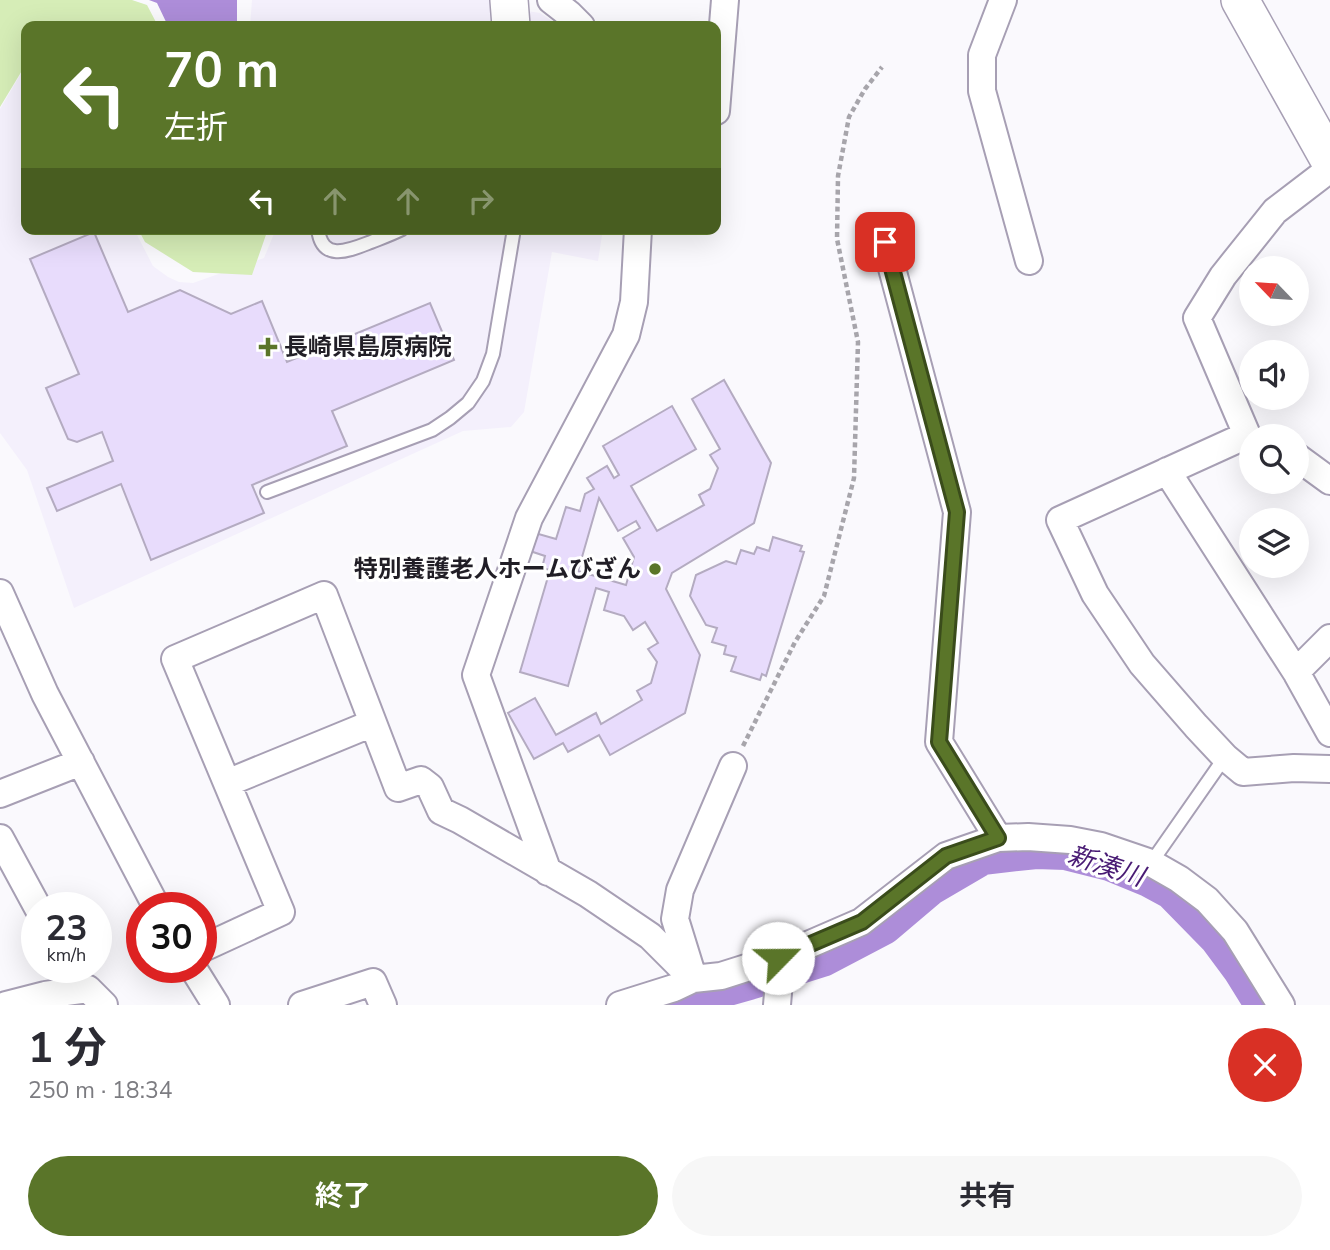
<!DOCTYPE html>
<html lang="ja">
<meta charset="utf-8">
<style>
body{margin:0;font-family:"Nunito Sans","Noto Sans JP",sans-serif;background:#f7f7f7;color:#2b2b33;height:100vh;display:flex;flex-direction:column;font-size:26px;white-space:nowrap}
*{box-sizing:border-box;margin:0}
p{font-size:23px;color:#7c7c81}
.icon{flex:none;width:38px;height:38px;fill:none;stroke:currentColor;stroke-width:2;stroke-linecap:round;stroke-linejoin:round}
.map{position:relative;height:1005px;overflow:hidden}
.drawer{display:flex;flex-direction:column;background:#fff;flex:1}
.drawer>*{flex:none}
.hud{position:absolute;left:21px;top:21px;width:700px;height:214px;border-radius:14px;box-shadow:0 7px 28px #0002;background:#5a7529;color:#fff;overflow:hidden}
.needle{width:46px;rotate:295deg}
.fabs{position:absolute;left:1239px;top:256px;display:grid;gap:14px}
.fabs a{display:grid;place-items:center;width:70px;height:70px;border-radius:50%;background:#fff;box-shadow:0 7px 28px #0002;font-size:35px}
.speed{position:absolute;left:21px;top:892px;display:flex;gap:14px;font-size:35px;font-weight:700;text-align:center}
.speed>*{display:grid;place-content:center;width:91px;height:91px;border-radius:50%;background:#fff;box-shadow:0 7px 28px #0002;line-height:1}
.speed small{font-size:18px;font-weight:400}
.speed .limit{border:10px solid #d22;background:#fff;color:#111}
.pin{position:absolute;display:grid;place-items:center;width:60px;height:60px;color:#fff;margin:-30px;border-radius:14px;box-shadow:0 4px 10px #0006}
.me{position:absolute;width:77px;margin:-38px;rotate:67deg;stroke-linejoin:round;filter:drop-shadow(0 0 5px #0008)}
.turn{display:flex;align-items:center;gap:24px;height:147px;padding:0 28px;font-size:32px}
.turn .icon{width:91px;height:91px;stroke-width:2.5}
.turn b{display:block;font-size:49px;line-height:60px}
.lanes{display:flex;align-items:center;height:66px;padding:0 28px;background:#0003;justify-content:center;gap:35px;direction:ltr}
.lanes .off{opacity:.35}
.round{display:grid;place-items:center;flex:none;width:74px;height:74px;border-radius:37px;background:#f7f7f7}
.summary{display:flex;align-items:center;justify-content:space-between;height:119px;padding:0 28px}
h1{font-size:42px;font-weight:700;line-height:52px}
.cta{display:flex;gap:14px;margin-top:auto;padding:14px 28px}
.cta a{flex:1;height:80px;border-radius:42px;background:#5a7529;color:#fff;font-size:28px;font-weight:700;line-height:80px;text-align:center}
.cta a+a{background:#f7f7f7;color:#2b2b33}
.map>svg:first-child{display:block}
</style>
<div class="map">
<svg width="1330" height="1005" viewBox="0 0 1330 1005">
<rect width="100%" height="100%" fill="#faf9fd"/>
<path fill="#f4f0fc" d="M252,0H495V6L540,13L560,26H250Z
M26,65V229H134L153,266L168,277L179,282L193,283L264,258L276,229H603L598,261L552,252L524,412L511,427L463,431L74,608L27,470L0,433V109Z"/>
<path fill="#d6edb7" d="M0,0H132L147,5L158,26H26V64L0,107Z
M138,229H268L252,275L193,272L145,242Z"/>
<path fill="#ad8dd9" d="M149,0H237V26H168L157,3Z"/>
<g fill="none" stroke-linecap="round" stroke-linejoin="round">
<path stroke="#ad8dd9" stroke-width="40" d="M675,1005L710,991L749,980L822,957L883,925L929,886L982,855L1036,849L1066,850L1110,861L1149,877L1173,890L1219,937L1242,968L1265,1005"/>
</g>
<path fill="#e8dcfc" stroke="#b4abc1" stroke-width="2" fill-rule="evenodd" d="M94,232L128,312L180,290L231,314L262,301L287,362L430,303L454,360L332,411L347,446L252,485L264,513L151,560L121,484L57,511L47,488L113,461L102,432L77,442L68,439L46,388L79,374L30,259Z
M724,380L771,463L754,523L672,573L666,589L700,655L685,713L610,755L599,735L568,752L563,743L534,759L508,713L535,698L556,735L596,713L601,724L642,700L637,691L651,683L657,662L648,649L658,643L645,622L633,630L624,616L604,610L609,592L596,588L568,686L520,672L550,570L542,568L545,556L530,551L535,533L556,539L566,507L580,511L585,494L594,489L587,478L607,466L614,478L619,475L603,446L672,406L696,449L631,486L657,531L704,505L699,495L710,489L718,468L710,455L720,449L692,399ZM599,498L618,531L636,521L640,528L623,538L634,557L626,585L578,571Z
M773,537L802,546L800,551L804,552L766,676L762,674L760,680L731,671L736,657L724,654L726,646L712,642L717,628L706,625L690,596L696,575L726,561L736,564L741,550L754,554L757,547L769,551Z"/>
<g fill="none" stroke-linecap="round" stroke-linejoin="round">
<defs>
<path id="lane" d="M318,229C322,263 350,250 371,242C381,238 392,234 402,229
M267,492L432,430L450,418L468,403L483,381L493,354L514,229
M1151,863L1225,757"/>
<path id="street" d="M551,0L569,14L581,26
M1003,0L982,55V91L1029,261
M716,111L725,0
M1330,169L1275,211L1223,276L1197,318L1247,435L1060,520L1095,594L1142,664L1196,726L1225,757L1243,772L1294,768L1330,769
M885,242L957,512L939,742L998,838
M1297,457L1330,481
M1167,471L1296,672L1330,733
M0,593L45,694L157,908
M1296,672L1330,638
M227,783L373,723
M0,794L81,762
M0,838L38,908
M548,872L476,675L529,518L626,335L634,302L638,229
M201,949L281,912L175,659L324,595L398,788L421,780L430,787L441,811L460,820L588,894L650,936L693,979
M193,968L216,1005
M692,974L675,919L680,890L733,766
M6,1005L45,995L88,989L104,1005
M302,1005L373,982L383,1005
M620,1005L674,988L693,979L721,976L778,958L861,922L946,856L998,838L1028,837L1070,840L1101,846L1151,863L1179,879L1207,900L1235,931L1281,1005
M777,1005L779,981L778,958"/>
<path id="secondary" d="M509,0L511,26
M1240,0L1330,161"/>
</defs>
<use href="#lane" stroke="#a79fb4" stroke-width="16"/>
<use href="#street" stroke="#a79fb4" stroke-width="30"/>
<use href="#secondary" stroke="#a79fb4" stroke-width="40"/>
<path stroke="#a7a5ab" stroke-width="4.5" stroke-dasharray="5 3.5" stroke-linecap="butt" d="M743,746L795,642L824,596L854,478L858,342L837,239L838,176L849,117L865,89L882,67"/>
<use href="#lane" stroke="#fff" stroke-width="12"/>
<use href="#street" stroke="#fff" stroke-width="26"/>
<use href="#secondary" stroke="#fff" stroke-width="37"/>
</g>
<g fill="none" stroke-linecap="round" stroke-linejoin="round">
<defs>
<path id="route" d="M778,958L862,922L946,856L998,838L939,742L957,512L885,242"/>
</defs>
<use href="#route" stroke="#3a4c1b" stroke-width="18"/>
<use href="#route" stroke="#5a7529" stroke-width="12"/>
</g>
<g fill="#5a7529" stroke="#fff" stroke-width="2.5">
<path d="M264.5 336.5h7v7h7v7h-7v7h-7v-7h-7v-7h7z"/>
<circle cx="655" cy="569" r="7"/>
</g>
<g text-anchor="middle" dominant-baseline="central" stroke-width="6" stroke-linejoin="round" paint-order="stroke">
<g font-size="24" font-weight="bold" fill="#211e26" stroke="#fff" text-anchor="start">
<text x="284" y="347">長崎県島原病院</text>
<text x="641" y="569" text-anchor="end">特別養護老人ホームびざん</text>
</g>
<g font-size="26" font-style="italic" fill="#491b74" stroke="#fff">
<text transform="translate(1106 866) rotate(18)">新湊川</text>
</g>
</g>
</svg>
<div class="fabs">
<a><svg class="needle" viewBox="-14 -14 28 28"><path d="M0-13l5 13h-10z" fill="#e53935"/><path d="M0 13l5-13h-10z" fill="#7c7c81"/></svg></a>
<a><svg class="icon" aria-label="sound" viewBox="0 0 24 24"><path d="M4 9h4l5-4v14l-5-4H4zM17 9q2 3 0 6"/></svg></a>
<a><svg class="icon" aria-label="search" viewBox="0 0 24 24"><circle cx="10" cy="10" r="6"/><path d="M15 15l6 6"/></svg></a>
<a><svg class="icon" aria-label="layers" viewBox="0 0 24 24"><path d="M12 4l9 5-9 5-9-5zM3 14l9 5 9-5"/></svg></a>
</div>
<div class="speed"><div>23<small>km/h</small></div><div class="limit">30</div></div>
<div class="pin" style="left:885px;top:242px;background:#d93025"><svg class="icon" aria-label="arrive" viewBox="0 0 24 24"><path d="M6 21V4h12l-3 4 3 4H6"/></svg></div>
<svg class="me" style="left:778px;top:958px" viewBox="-20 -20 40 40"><circle r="19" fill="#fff"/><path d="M0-13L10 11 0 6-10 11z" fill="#5a7529"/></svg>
<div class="hud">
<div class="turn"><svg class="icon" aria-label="left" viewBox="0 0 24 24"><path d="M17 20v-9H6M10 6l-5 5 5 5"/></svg><div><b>70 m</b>左折</div></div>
<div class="lanes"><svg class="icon" aria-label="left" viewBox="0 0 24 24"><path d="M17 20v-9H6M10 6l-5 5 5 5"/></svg><svg class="icon off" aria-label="ahead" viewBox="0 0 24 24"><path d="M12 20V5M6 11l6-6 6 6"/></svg><svg class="icon off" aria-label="ahead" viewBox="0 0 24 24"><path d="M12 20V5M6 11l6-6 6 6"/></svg><svg class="icon off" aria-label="right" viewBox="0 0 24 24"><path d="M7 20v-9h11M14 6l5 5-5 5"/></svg></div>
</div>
</div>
<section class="drawer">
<div class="summary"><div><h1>1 分</h1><p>250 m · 18:34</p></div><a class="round" style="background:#d93025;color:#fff"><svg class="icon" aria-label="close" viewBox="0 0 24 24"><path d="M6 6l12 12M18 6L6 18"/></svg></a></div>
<div class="cta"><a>終了</a><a>共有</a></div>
</section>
